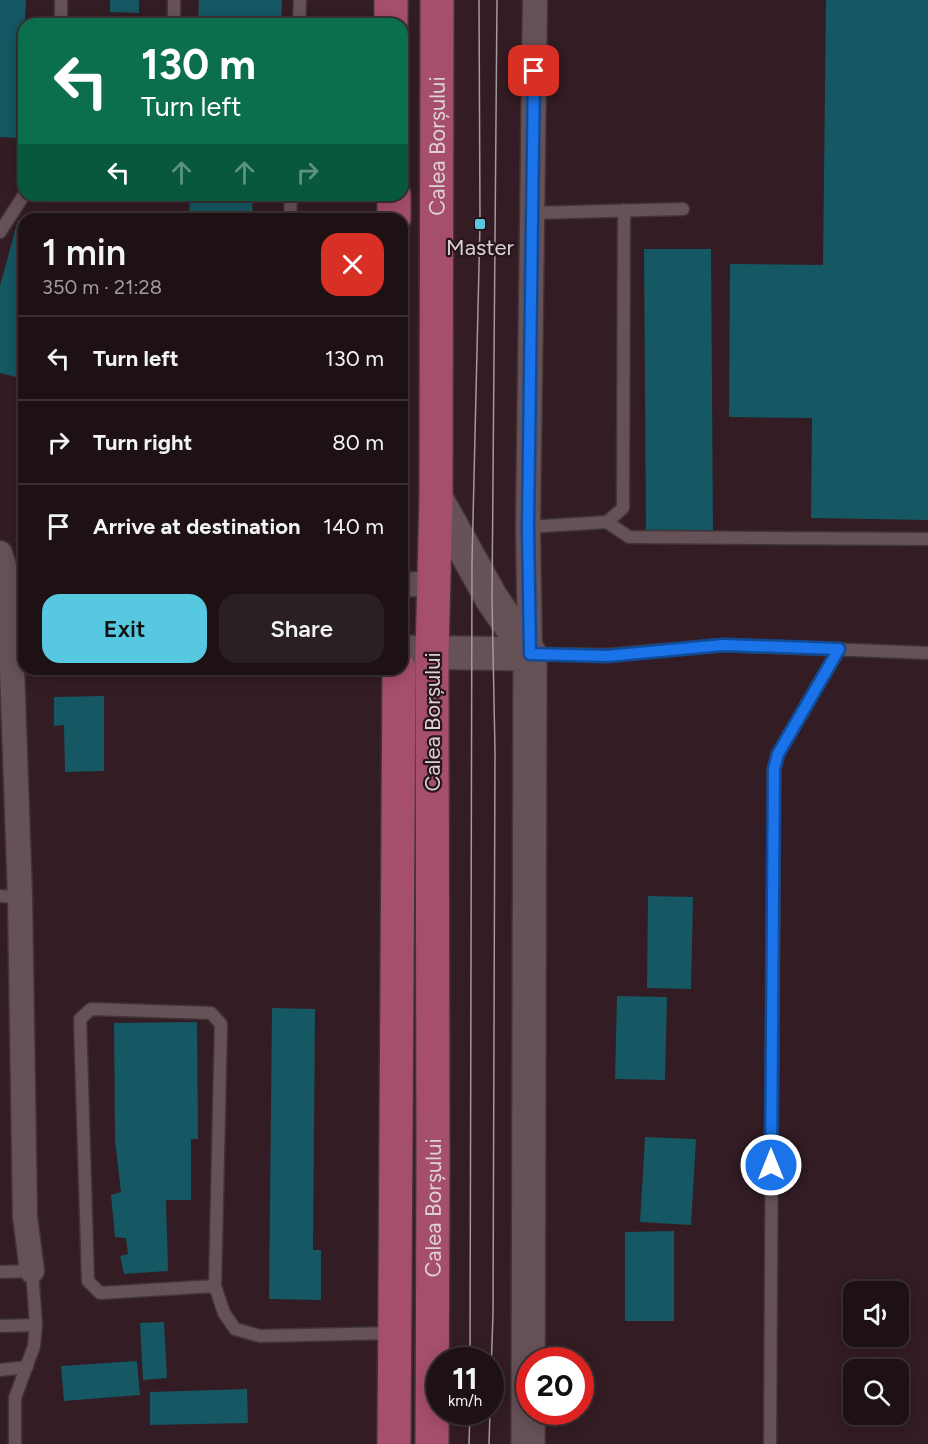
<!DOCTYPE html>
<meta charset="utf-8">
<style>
body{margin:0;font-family:Figtree,sans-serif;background:#2a1f22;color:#f1f3f6;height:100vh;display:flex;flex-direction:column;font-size:22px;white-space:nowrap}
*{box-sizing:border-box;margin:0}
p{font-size:20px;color:#a09da0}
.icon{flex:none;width:33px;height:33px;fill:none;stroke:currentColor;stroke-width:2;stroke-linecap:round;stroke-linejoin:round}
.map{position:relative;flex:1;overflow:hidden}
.details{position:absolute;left:18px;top:213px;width:390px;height:462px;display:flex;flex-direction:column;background:#1d1114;border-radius:18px;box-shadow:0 3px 15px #0003,0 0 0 2px #3b3134}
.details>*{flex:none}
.banner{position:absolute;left:18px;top:18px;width:390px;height:183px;border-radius:18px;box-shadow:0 3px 15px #0003,0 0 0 2px #3b3134;background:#0b6e4f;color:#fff;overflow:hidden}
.controls{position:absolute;left:843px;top:1281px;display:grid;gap:12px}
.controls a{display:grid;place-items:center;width:66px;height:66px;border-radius:12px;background:#1d1114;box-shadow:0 3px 15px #0003,0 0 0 2px #3b3134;font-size:30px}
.speed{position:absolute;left:426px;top:1347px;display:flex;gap:12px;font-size:30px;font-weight:700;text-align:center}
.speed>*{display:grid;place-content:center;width:78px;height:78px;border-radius:50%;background:#1d1114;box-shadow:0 3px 15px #0003,0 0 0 2px #3b3134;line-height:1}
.speed small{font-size:15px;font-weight:400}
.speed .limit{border:9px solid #d22;background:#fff;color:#111}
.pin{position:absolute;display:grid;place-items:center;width:51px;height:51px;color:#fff;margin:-26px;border-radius:12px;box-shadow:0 3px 9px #0006}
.me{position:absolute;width:66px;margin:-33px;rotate:0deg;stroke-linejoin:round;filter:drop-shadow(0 0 4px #0008)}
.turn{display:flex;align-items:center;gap:21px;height:126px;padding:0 24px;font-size:27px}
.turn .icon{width:78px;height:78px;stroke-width:2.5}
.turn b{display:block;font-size:42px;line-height:51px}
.lanes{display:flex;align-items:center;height:57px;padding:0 24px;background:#0003;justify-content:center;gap:30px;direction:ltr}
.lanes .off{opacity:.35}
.round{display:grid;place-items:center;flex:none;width:63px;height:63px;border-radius:18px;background:#2a1f22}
.overview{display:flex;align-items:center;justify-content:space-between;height:102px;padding:0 24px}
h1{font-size:36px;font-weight:600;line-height:45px}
.cta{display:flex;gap:12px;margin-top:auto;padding:12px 24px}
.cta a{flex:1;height:69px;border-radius:18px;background:#56c9e0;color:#111;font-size:24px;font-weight:600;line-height:69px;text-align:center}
.cta a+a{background:#2a1f22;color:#f1f3f6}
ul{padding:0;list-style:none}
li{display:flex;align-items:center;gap:18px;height:84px;padding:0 24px;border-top:2px solid #3b3134}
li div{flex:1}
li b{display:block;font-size:22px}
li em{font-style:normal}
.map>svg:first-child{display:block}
</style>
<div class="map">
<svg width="928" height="1444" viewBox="0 0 928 1444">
<rect width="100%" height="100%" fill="#27171b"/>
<path fill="#331c23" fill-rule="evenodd" d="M0,0H928V1444H0ZM24,24H402V195H24ZM24,219H402V669H24ZM854,1292H898V1336H854ZM440,1360H490V1412H440ZM530,1360H580V1412H530ZM854,1370H898V1414H854Z"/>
<path fill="#155763" d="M0,0H26L19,138L0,137Z
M110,0H139V13L110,12Z
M199,0H282L281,24H198Z
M826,0H928V520L811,518L812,418L729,417L730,264L823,265Z
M190,195H252L253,219H189Z
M18,220L24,222V379L0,373V286Z
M644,249H711L713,531L646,532Z
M17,421H24V480H19Z
M104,696V771L65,772L64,725L54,726V697Z
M648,896L693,897L691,989L647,988Z
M617,996L667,997L665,1080L615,1079Z
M272,1008L315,1009L313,1250H321V1300L269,1299Z
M197,1022L198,1139H191V1200H166L168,1271L124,1274L120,1256L128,1254L126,1238L115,1237L111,1195L121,1192L115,1140L114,1023Z
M645,1137L696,1139L691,1225L640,1222Z
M674,1231V1321H625V1232Z
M164,1322L167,1378L143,1380L140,1323Z
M137,1361L140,1395L64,1401L61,1366Z
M247,1389L248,1423L150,1425V1392Z"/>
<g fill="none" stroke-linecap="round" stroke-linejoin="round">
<defs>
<path id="lane" d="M61,24V0
M174,24V0
M299,24L300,0
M532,213L683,209
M290,219L291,195
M0,232L24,195
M607,522L629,537L928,539
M528,527L607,522L623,508L624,210
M531,654L607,655L723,645L928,653
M0,896L20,897
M0,1272L32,1271L36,1325L34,1346L15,1398V1444
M215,1286L100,1293L88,1281L80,1019L91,1009L211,1013L221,1024L215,1286L224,1313L235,1329L260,1336L394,1333
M0,1326L36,1325
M0,1370L27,1367
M770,1444L774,769L778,754L839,649"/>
<path id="street" d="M0,553L9,582L20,897L25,1217L32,1271
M402,585L433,583
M530,654L528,527L535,0"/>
<path id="secondary" d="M436,498L492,599L530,654L528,1444
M402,652L530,654"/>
<g id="primary">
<path d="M391,0V24"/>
<path d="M394,195V219"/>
<path d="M394,1444L399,669"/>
<path id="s1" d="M432,1444L433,1162L432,653L436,498L437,0"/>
</g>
</defs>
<use href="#lane" stroke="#403437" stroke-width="15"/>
<use href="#street" stroke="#403437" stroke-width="27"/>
<use href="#secondary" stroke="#403437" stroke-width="36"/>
<use href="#primary" stroke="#403437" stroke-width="36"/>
<use href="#lane" stroke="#655156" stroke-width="12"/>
<use href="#street" stroke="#655156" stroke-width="24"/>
<use href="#secondary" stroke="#655156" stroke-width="33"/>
<use href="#primary" stroke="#a64e6d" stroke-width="33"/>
<path stroke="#a6999c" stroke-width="1.5" d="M470,1360L472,562L480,224L479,0
M490,1402L493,1314L495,751L492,599L497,0
M469,1444L470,1412
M489,1444L490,1412"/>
</g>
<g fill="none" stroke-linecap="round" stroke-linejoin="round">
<defs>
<path id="route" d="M534,71L528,527L530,654L607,656L723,645L839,649L778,754L774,769L771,1165"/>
</defs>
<use href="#route" stroke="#114b97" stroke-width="15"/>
<use href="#route" stroke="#1a73e8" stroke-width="10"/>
</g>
<rect fill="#56c9e0" stroke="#27171b" stroke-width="2" x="474" y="218" width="12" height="12" rx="3"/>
<g text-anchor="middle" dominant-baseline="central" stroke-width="4.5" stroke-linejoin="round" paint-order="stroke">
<g font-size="22" fill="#ddd1d4" stroke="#27171b">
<text stroke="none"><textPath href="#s1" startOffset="1298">Calea Borșului</textPath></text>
<text transform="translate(432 722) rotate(-90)">Calea Borșului</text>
<text stroke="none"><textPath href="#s1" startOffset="236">Calea Borșului</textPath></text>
</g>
<g font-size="22" fill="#ddd1d4" stroke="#27171b">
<text x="480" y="247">Master</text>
</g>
</g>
</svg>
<div class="controls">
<a><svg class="icon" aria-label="sound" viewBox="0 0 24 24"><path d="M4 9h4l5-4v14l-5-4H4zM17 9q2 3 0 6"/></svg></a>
<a><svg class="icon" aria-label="search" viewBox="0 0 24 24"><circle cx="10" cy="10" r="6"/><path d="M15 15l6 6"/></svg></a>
</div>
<div class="speed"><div>11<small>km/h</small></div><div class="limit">20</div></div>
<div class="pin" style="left:534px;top:71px;background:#d93025"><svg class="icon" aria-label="arrive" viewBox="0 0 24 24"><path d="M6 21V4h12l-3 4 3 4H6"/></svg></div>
<svg class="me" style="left:771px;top:1165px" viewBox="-20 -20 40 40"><circle r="17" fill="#1a73e8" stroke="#fff" stroke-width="3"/><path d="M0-11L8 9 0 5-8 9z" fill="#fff"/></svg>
<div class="banner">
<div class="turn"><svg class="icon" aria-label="left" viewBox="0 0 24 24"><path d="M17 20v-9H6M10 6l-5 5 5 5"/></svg><div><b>130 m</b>Turn left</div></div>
<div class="lanes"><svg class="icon" aria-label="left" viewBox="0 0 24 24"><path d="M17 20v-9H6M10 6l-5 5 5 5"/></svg><svg class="icon off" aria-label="ahead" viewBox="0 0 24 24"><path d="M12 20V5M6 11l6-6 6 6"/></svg><svg class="icon off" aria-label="ahead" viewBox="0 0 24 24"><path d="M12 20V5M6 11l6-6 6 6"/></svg><svg class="icon off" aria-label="right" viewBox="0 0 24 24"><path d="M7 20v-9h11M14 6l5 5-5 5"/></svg></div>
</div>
<section class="details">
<div class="overview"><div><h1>1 min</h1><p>350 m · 21:28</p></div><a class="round" style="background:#d93025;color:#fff"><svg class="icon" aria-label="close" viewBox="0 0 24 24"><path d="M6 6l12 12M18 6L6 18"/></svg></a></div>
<ul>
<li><svg class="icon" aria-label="left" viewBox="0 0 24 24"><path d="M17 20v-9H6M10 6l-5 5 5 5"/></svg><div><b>Turn left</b></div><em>130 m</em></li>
<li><svg class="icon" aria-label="right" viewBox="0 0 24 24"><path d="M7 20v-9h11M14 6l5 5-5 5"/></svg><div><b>Turn right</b></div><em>80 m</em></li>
<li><svg class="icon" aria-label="arrive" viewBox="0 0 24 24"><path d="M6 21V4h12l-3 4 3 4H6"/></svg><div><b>Arrive at destination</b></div><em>140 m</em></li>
</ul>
<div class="cta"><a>Exit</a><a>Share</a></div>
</section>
</div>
